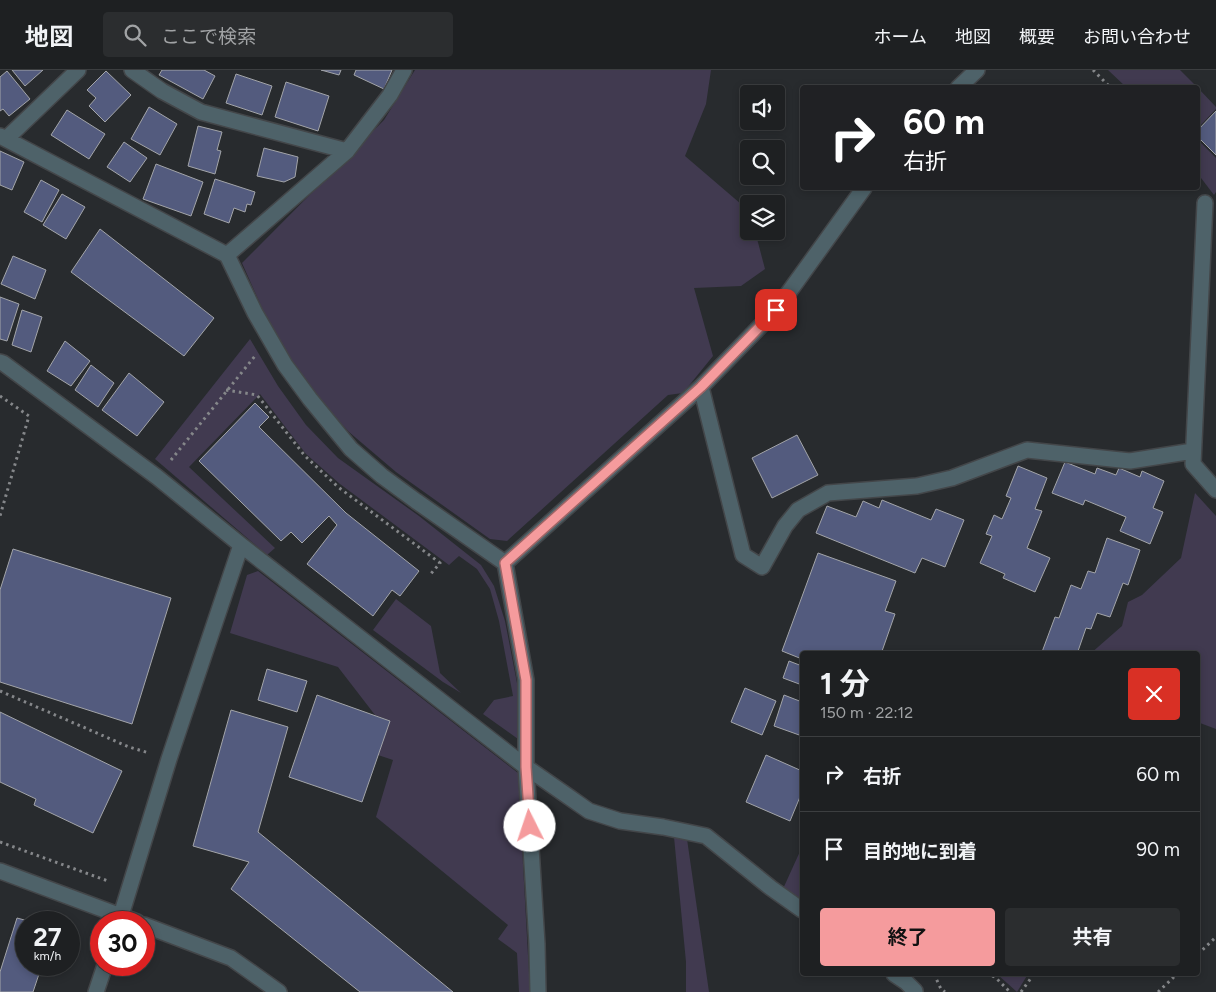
<!DOCTYPE html>
<html lang="ja">
<meta charset="utf-8">
<style>
body{margin:0;font-family:Figtree,"Noto Sans JP",sans-serif;background:#2b2d2f;color:#f1f3f6;height:100vh;display:flex;flex-direction:column;font-size:19px;white-space:nowrap}
*{box-sizing:border-box;margin:0}
p{font-size:16px;color:#a1a3a5}
.icon{flex:none;width:28px;height:28px;fill:none;stroke:currentColor;stroke-width:2;stroke-linecap:round;stroke-linejoin:round}
.map{position:relative;flex:1;overflow:hidden}
.side{position:absolute;left:800px;top:581px;width:400px;height:325px;display:flex;flex-direction:column;background:#1e2022;border-radius:5px;box-shadow:0 2px 8px #0003,0 0 0 1px #3c3e40}
.side>*{flex:none}
.top-card{position:absolute;left:800px;top:15px;width:400px;height:105px;border-radius:5px;box-shadow:0 2px 8px #0003,0 0 0 1px #3c3e40;background:#202124;color:#fff;overflow:hidden}
.tools{position:absolute;left:740px;top:15px;display:grid;gap:10px}
.tools a{display:grid;place-items:center;width:45px;height:45px;border-radius:5px;background:#1e2022;box-shadow:0 2px 8px #0003,0 0 0 1px #3c3e40;font-size:25px}
.speed{position:absolute;left:15px;top:841px;display:flex;gap:10px;font-size:25px;font-weight:700;text-align:center}
.speed>*{display:grid;place-content:center;width:65px;height:65px;border-radius:50%;background:#1e2022;box-shadow:0 2px 8px #0003,0 0 0 1px #3c3e40;line-height:1}
.speed small{font-size:12px;font-weight:400}
.speed .limit{border:8px solid #d22;background:#fff;color:#111}
.pin{position:absolute;display:grid;place-items:center;width:42px;height:42px;color:#fff;margin:-21px;border-radius:10px;box-shadow:0 2px 8px #0006}
.me{position:absolute;width:55px;margin:-28px;rotate:356deg;stroke-linejoin:round;filter:drop-shadow(0 0 4px #0008)}
.turn{display:flex;align-items:center;gap:18px;height:105px;padding:0 20px;font-size:22px}
.turn .icon{width:65px;height:65px;stroke-width:2.5}
.turn b{display:block;font-size:35px;line-height:42px}
.round{display:grid;place-items:center;flex:none;width:52px;height:52px;border-radius:5px;background:#2b2d2f}
.head{display:flex;align-items:center;justify-content:space-between;height:85px;padding:0 20px}
h1{font-size:30px;font-weight:700;line-height:38px}
.action{display:flex;gap:10px;margin-top:auto;padding:10px 20px}
.action a{flex:1;height:58px;border-radius:5px;background:#f59b9d;color:#111;font-size:20px;font-weight:700;line-height:58px;text-align:center}
.action a+a{background:#2b2d2f;color:#f1f3f6}
ul{padding:0;list-style:none}
li{display:flex;align-items:center;gap:15px;height:75px;padding:0 20px;border-top:1px solid #3c3e40}
li div{flex:1}
li b{display:block;font-size:19px}
li em{font-style:normal}
header{display:flex;align-items:center;gap:30px;box-sizing:border-box;height:70px;padding:0 25px;background:#1e2022;border-bottom:1px solid #3c3e40}
header strong{font-size:24px}
nav{display:flex;gap:28px;margin-inline-start:auto;font-size:18px}
.search{width:350px;height:45px;background:#2b2d2f;display:flex;align-items:center;gap:12px;box-sizing:border-box;padding:0 18px;border-radius:5px;color:#a1a3a5;font-size:19px}
.map>svg:first-child{display:block}
</style>
<header>
<strong>地図</strong>
<div class="search"><svg class="icon" aria-label="search" viewBox="0 0 24 24"><circle cx="10" cy="10" r="6"/><path d="M15 15l6 6"/></svg>ここで検索</div>
<nav><a>ホーム</a><a>地図</a><a>概要</a><a>お問い合わせ</a></nav>
</header>
<div class="map">
<svg width="1216" height="922" viewBox="0 0 1216 922">
<rect width="100%" height="100%" fill="#282b2e"/>
<path fill="#413a50" d="M415,0H711L706,34L685,86L748,140L749,161H755L765,199L741,216L694,218L713,286L683,323L668,325L507,471L490,469L396,402L349,362L313,323L275,267L242,193L384,50Z
M1108,0H1180L1197,17H1126Z
M1198,18L1216,37V39L1198,58Z
M1198,70L1216,88V122L1214,125L1198,104Z
M250,269L278,316L306,355L338,388L419,446L481,495L494,516L505,551L517,613L518,669L483,644L494,630L513,626L499,551L490,519L477,499L459,486L449,495L340,414L306,384L260,324L189,397L275,478L267,485L155,389Z
M1195,423L1216,446V659L1200,653L1198,657V584H1090L1122,556L1128,532L1142,525L1181,488Z
M258,501L518,703L530,922H519L517,883L498,869L508,855L376,747L393,690L378,685L390,651L375,645L338,597L230,563L247,505Z
M396,529L431,556L440,603L461,623L443,612L373,560Z
M674,767L687,769L709,922H686V892Z
M802,777V835L782,821Z
M997,904H1028L1017,922Z"/>
<path fill="#535b7e" stroke="#a3a5a9" d="M12,0H43L25,16Z
M162,0H204L215,6L203,29L159,5Z
M321,0H341L339,5Z
M356,0H392L384,19L354,5Z
M7,1L30,29L9,46L3,39L0,41V7Z
M106,1L131,25L105,52L89,36L96,28L87,20Z
M236,4L272,16L262,45L226,33Z
M286,12L329,26L318,61L275,47Z
M149,37L177,54L160,85L131,69Z
M67,40L105,64L89,89L51,65Z
M1216,41V85L1198,67V60Z
M198,56L222,62L217,80L221,81L215,104L188,96Z
M124,72L147,88L130,112L107,97Z
M264,78L298,87L295,107L284,112L257,106Z
M0,81L24,92L12,120L0,115Z
M156,94L203,112L191,146L143,129Z
M215,109L255,122L251,135L247,134L245,142L234,138L229,153L204,144Z
M41,110L59,120L42,152L24,142Z
M62,124L85,137L66,169L43,155Z
M100,159L214,248L184,286L71,202Z
M13,186L46,200L35,229L1,214Z
M0,227L19,234L7,271L0,269Z
M22,240L42,247L31,282L12,275Z
M65,271L90,291L71,316L47,301Z
M91,295L114,313L98,337L75,320Z
M129,303L164,332L137,366L102,340Z
M255,333L269,347L259,357L346,443L419,501L400,526L392,520L373,546L307,494L337,455L329,446L302,473L291,462L281,471L199,391Z
M797,365L818,405L772,428L752,388Z
M1065,392L1095,404L1097,398L1116,405L1119,398L1140,407L1142,401L1164,411L1153,438L1163,442L1150,474L1120,461L1126,447L1085,430L1083,435L1052,423Z
M1018,396L1047,408L1035,439L1042,441L1027,478L1050,488L1035,522L1003,508L1005,504L980,493L992,466L986,464L994,445L1002,449L1011,428L1006,426Z
M882,430L931,450L936,439L964,450L945,497L922,488L915,503L816,463L827,436L856,447L863,431L879,438Z
M1107,468L1140,480L1128,515L1123,513L1110,547L1097,543L1091,559L1086,558L1077,584H1048L1042,582L1055,547L1059,548L1071,515L1081,519L1088,501L1095,503Z
M13,479L171,528L132,654L0,612V520Z
M818,483L896,511L885,541L895,544L881,584H802V589L782,581Z
M789,591L802,596V615L783,608Z
M267,599L307,611L297,642L258,630Z
M745,618L776,631L762,665L731,652Z
M317,625L390,651L362,732L289,707Z
M784,625L802,632V666L774,656Z
M231,640L288,657L258,762L453,922H360L231,819L249,792L193,776Z
M0,642L122,701L93,763L34,735L36,729L0,712Z
M766,685L802,701V722L790,751L746,732Z
M17,848L32,852H26V895H42L33,922H0V902Z"/>
<g fill="none" stroke-linecap="round" stroke-linejoin="round">
<defs>
<path id="minor" d="M132,0L162,21L201,42L347,81
M958,18L977,0
M0,66L227,185L255,243L285,295L310,329L351,379L382,406L416,431L505,493L526,610V697L537,874L538,922
M6,69L78,0
M1205,133L1193,394L1216,420
M227,185L347,81L390,25L404,0
M0,292L3,293L157,407L241,475L459,645L526,697L569,727L589,741L620,751L663,757L706,766L771,818L802,840
M701,317L743,485L762,497L785,456L798,440L828,423L917,416L952,408L1027,380L1130,391L1193,381
M505,493L701,317L776,240L864,118
M0,801L137,852
M119,852L169,689L241,475
M144,855L231,888L279,922
M894,904L906,912L915,921V922
M96,922L105,895"/>
</defs>
<use href="#minor" stroke="#434649" stroke-width="18"/>
<path stroke="#85878a" stroke-width="3" stroke-dasharray="2.5 4" stroke-linecap="butt" d="M1093,0L1111,18
M226,320L257,325L305,386L338,417L440,493L429,506
M0,326L29,346L0,446
M171,390L255,286
M0,621L129,677L149,683
M0,772L108,811
M1198,884L1216,867
M934,904L941,919L945,922
M986,904L995,907L1010,922
M1021,922L1034,904
M1158,922L1177,904"/>
<use href="#minor" stroke="#4e6269" stroke-width="15"/>
</g>
<g fill="none" stroke-linecap="round" stroke-linejoin="round">
<defs>
<path id="route" d="M530,756L526,697V610L505,493L701,317L776,240"/>
</defs>
<use href="#route" stroke="#9f6566" stroke-width="12"/>
<use href="#route" stroke="#f59b9d" stroke-width="9"/>
</g>
</svg>
<div class="tools">
<a><svg class="icon" aria-label="sound" viewBox="0 0 24 24"><path d="M4 9h4l5-4v14l-5-4H4zM17 9q2 3 0 6"/></svg></a>
<a><svg class="icon" aria-label="search" viewBox="0 0 24 24"><circle cx="10" cy="10" r="6"/><path d="M15 15l6 6"/></svg></a>
<a><svg class="icon" aria-label="layers" viewBox="0 0 24 24"><path d="M12 4l9 5-9 5-9-5zM3 14l9 5 9-5"/></svg></a>
</div>
<div class="speed"><div>27<small>km/h</small></div><div class="limit">30</div></div>
<div class="pin" style="left:776px;top:240px;background:#d93025"><svg class="icon" aria-label="arrive" viewBox="0 0 24 24"><path d="M6 21V4h12l-3 4 3 4H6"/></svg></div>
<svg class="me" style="left:530px;top:756px" viewBox="-20 -20 40 40"><circle r="19" fill="#fff"/><path d="M0-13L10 11 0 6-10 11z" fill="#f59b9d"/></svg>
<div class="top-card">
<div class="turn"><svg class="icon" aria-label="right" viewBox="0 0 24 24"><path d="M7 20v-9h11M14 6l5 5-5 5"/></svg><div><b>60 m</b>右折</div></div>
</div>
<section class="side">
<div class="head"><div><h1>1 分</h1><p>150 m · 22:12</p></div><a class="round" style="background:#d93025;color:#fff"><svg class="icon" aria-label="close" viewBox="0 0 24 24"><path d="M6 6l12 12M18 6L6 18"/></svg></a></div>
<ul>
<li><svg class="icon" aria-label="right" viewBox="0 0 24 24"><path d="M7 20v-9h11M14 6l5 5-5 5"/></svg><div><b>右折</b></div><em>60 m</em></li>
<li><svg class="icon" aria-label="arrive" viewBox="0 0 24 24"><path d="M6 21V4h12l-3 4 3 4H6"/></svg><div><b>目的地に到着</b></div><em>90 m</em></li>
</ul>
<div class="action"><a>終了</a><a>共有</a></div>
</section>
</div>
